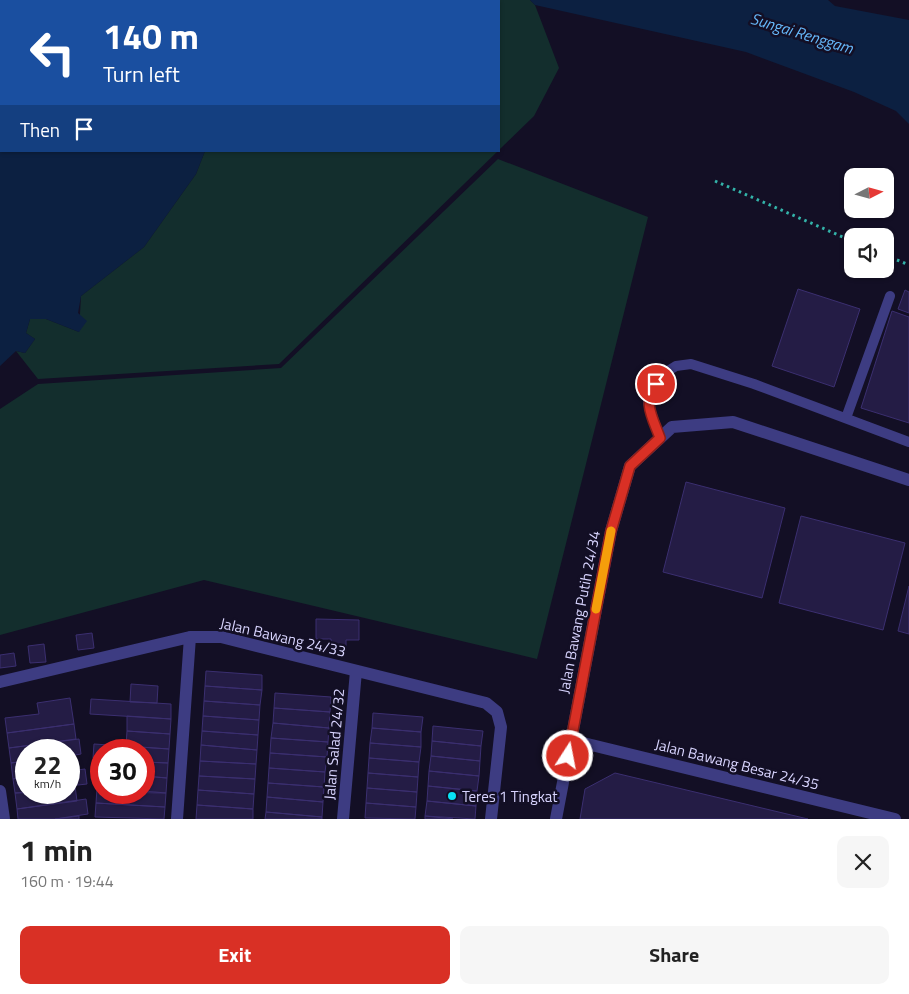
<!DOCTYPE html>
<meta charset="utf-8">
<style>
body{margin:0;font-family:"Titillium Web",sans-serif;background:#f6f6f6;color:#222;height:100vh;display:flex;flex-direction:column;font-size:19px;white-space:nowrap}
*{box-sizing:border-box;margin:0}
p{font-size:16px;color:#767676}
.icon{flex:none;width:28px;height:28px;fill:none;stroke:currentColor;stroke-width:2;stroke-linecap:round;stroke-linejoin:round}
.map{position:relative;height:819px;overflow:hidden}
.panel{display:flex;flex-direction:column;background:#fff;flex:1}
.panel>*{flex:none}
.guide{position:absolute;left:0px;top:0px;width:500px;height:152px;box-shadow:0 1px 4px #0004;background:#1a4fa0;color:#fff;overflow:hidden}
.needle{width:32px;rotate:84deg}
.fabs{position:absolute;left:844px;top:168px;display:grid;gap:10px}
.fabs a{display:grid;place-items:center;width:50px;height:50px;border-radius:10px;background:#fff;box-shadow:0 1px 4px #0004;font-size:25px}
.speed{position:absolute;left:15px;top:739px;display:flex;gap:10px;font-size:25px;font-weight:700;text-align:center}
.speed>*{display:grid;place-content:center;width:65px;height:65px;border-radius:50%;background:#fff;box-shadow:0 1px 4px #0004;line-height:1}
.speed small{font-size:12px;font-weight:400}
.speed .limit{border:8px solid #d22;background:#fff;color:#111}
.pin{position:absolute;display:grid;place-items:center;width:42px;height:42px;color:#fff;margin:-21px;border:2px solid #fff;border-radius:50%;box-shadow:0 1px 5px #0007}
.me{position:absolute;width:55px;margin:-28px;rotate:11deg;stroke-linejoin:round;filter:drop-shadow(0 0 4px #0008)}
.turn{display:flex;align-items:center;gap:18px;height:105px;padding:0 20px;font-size:22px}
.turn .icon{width:65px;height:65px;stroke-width:2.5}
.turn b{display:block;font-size:35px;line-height:42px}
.then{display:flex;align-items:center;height:48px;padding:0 20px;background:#0003;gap:10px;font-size:19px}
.round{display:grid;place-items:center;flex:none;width:52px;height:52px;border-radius:10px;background:#f6f6f6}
.headline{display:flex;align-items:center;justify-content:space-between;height:85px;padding:0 20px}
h1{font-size:30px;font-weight:700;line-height:38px}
.action{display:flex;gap:10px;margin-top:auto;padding:10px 20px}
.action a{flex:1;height:58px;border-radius:10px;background:#d93025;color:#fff;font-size:20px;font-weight:700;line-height:58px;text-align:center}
.action a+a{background:#f6f6f6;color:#222}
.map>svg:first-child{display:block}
</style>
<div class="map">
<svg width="909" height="819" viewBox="0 0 909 819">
<rect width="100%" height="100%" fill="#130f25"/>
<path fill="#132e2d" d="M244,0H530L535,5L559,68L534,116L279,364L38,379L16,351L25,353L35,339L26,333L30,319H46L79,332L81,296L144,247L196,174L205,151H499V1Z
M498,159L648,217L537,659L204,580L0,635V409L38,384L281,368Z"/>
<path fill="#0c2041" d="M0,0H244L1,1V151H205L196,174L144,247L81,296L78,313L87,321L79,332L46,319H30L26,333L35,339L25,353L16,351L0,366Z
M530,0H828L835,6L909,20V124L896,111L854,92L746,52L535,5Z"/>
<path fill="#241c45" stroke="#3b2f70" d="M798,289L860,309L834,387L772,366Z
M905,290L909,292V313L898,309Z
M892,311L909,317V423L861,408Z
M686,482L785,508L762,598L663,572Z
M801,516L905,543L883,630L779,603Z
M909,586V634L898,631Z
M316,619L359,620V640H346V650H331V639H316Z
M92,633L94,648L78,650L76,635Z
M44,644L46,662L30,663L28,646Z
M14,653L16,666L0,668V655Z
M206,671L262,675V690L205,686Z
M131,684L158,686L157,703L130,702Z
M205,686L262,690L260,705L204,701Z
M275,693L331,697L330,712L274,708Z
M70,698L74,724L7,733L5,718L39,714L37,703Z
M91,699L171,704V719L90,714Z
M204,701L260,705L259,720L203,716Z
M274,708L330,712L329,728L273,723Z
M373,713L423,717L421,732L372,728Z
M127,716L171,719L170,734L127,731Z
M203,716L259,720L258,735L202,731Z
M273,723L329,728L328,742L271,738Z
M74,724L76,739L9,748L7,733Z
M433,726L483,731L481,746L432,741Z
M372,728L421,732V747L370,743Z
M127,731L170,734L169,749L126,746Z
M202,731L258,735L257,750L201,745Z
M271,738L328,742L327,757L270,753Z
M79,739L81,754L69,756V750H26V761L11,763L9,748Z
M432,741L481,746L480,761L431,756Z
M370,743L421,747L419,762L369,758Z
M94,744L169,749L168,763L144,762V750H101V759L93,758Z
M201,745L257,750L256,764L200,761Z
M270,753L327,757L325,772L269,768Z
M431,756L480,761L479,776L429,771Z
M369,758L419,762L418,777L368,773Z
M26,761V777L13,779L11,763Z
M200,761L256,764L255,779L199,776Z
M144,762L168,763L167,778L144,776Z
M269,768L325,772L324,787L268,783Z
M85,769L87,784L69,786V771Z
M429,771L479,776L477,791L428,786Z
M368,773L418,777L417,792L367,788Z
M615,773L808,819H580L585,789Z
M144,776L167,778L166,793L144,791Z
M199,776L255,779L254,794L198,790Z
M26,777V792L15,793L13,779Z
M268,783L324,787L323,802L267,797Z
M69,786H75L77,801L17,809L15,793L69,792Z
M428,786L477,791L476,806L427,801Z
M97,788H101V792L166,793L165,807L96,803Z
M367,788L417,792L416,807L366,803Z
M198,790L254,794L253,809L197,805Z
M267,797L323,802L322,817L266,812Z
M86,799L88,814L55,819H18L17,809Z
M427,801L476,806L475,819L425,816Z
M96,803L165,807L164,819L95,817Z
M366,803L416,807L415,819L365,818Z
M197,805L253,809V819H196Z
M266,812L322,817V819H265Z
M79,816V819H55Z
M425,816L453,819H425Z"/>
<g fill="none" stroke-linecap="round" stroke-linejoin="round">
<path stroke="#33b3a9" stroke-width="3" stroke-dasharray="2.5 4" stroke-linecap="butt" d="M715,181L852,241
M885,255L909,265"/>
<path stroke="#3d3c82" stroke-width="10" d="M846,418L890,296
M660,438L648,403L649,393L663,374L676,366L691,364L754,384L909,442"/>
<path stroke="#3d3c82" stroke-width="12" d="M0,682L190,637H221L486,703L497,712L501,727L491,819
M571,740L895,819
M0,791L4,819
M177,819L190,637
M343,819L356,671
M556,819L611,531L630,466L672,427L733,422L909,480"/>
</g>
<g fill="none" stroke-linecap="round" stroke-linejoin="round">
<defs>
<path id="route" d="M568,756L611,531L630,466L660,438C653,418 642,403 656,384"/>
</defs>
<use href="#route" stroke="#8d1f18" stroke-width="12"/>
<use href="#route" stroke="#d93025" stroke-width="9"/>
<path stroke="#f59e0b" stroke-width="9" d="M596,609L611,531"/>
</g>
<circle fill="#08e3f6" stroke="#130f25" stroke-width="2" cx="452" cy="796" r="5"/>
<g text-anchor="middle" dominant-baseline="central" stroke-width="5" stroke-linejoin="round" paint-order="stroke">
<g font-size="15" fill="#d8d4fe" stroke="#130f25">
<text transform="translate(579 612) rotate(-79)">Jalan Bawang Putih 24/34</text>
<text transform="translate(283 637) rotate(13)">Jalan Bawang 24/33</text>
<text transform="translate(334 744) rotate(-85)">Jalan Salad 24/32</text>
<text transform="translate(737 764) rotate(14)">Jalan Bawang Besar 24/35</text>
</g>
<g font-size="15" fill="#d8d4fe" stroke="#130f25" text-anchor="start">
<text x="462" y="796">Teres 1 Tingkat</text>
</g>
<g font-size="16" font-style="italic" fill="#66b8fa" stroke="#130f25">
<text transform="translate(802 33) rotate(17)">Sungai Renggam</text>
</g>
</g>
</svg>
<div class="fabs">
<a><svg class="needle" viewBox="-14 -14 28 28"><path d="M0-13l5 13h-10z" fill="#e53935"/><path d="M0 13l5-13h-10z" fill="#767676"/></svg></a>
<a><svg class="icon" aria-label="sound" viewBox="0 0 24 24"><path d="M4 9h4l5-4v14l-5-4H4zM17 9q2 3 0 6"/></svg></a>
</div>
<div class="speed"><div>22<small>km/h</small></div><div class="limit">30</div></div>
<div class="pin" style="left:656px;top:384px;background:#d93025"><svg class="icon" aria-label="arrive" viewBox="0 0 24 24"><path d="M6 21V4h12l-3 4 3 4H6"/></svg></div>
<svg class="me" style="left:568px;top:756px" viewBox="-20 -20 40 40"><circle r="17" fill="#d93025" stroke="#fff" stroke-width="3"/><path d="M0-11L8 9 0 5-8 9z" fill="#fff"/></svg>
<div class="guide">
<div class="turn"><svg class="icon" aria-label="left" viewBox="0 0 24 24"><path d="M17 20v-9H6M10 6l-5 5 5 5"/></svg><div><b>140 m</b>Turn left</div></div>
<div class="then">Then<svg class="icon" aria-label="arrive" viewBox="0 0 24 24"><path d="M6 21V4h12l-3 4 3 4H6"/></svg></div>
</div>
</div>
<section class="panel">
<div class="headline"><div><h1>1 min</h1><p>160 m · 19:44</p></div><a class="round"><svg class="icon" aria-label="close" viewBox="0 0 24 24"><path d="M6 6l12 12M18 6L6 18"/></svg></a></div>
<div class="action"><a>Exit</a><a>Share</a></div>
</section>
